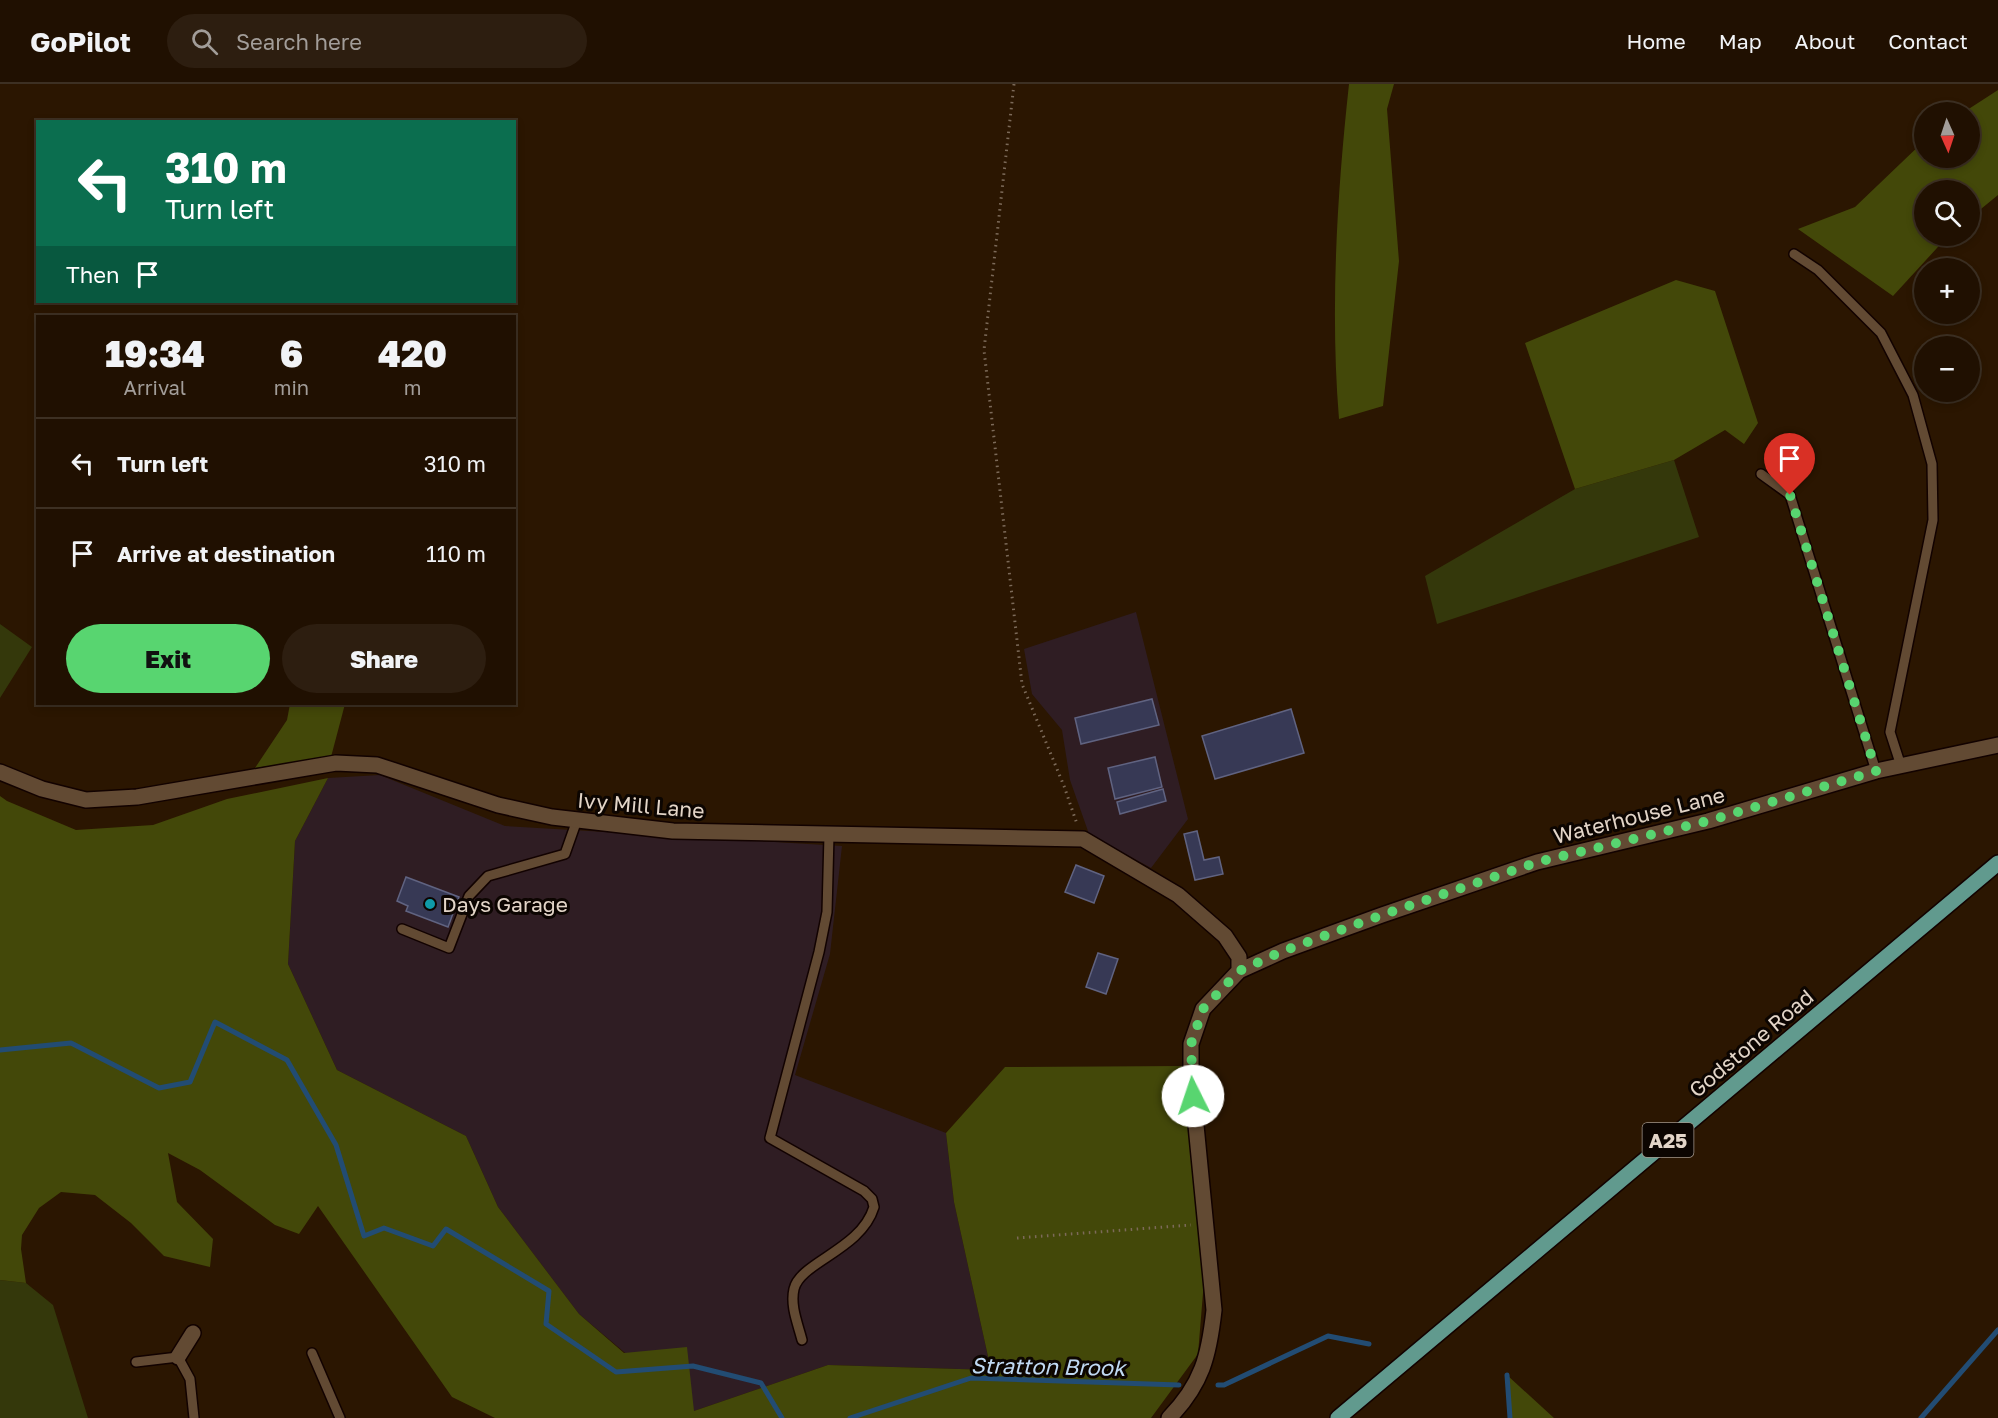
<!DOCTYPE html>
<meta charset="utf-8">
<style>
body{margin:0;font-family:"Golos Text",sans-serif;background:#2d1e10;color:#f1f3f6;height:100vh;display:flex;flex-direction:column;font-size:22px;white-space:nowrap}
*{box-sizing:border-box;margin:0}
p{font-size:20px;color:#a29d99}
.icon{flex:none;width:33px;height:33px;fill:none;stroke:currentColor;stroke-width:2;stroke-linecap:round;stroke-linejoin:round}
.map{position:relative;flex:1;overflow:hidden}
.drawer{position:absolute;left:36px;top:231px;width:480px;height:390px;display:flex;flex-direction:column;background:#201001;border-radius:0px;box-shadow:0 3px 9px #0003,0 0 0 2px #3d3023}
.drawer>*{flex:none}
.top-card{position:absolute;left:36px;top:36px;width:480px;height:183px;border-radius:0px;box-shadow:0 3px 9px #0003,0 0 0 2px #3d3023;background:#0b6e4f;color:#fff;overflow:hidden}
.needle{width:39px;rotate:177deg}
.fabs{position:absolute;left:1914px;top:18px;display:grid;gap:12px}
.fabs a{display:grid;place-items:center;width:66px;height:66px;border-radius:50%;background:#201001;box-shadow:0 3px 9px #0003,0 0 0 2px #3d3023;font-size:30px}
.pin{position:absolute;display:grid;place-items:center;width:51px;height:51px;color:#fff;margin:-62px -26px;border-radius:50% 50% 50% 0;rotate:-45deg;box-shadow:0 0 6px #0007}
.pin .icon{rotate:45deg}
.me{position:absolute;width:66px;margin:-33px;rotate:356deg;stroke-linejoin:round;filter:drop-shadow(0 0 4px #0008)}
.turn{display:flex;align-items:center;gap:21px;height:126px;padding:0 30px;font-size:27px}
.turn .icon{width:78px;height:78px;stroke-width:2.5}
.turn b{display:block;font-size:42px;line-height:51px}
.then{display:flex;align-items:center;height:57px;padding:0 30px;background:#0003;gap:12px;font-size:22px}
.eta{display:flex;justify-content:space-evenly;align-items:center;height:102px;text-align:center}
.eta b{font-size:36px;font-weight:800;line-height:42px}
.button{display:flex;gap:12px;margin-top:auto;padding:12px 30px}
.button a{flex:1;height:69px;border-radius:36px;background:#58d570;color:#111;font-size:24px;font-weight:800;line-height:69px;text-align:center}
.button a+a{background:#2d1e10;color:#f1f3f6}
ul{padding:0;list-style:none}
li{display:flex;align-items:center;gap:18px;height:90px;padding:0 30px;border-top:2px solid #3d3023}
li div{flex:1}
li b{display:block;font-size:22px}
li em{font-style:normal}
header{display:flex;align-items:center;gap:36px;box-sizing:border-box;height:84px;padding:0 30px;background:#201001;border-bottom:2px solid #3d3023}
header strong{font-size:28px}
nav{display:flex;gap:33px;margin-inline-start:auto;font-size:21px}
.search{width:420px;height:54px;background:#2d1e10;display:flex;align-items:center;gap:15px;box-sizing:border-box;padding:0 21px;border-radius:33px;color:#a29d99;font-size:22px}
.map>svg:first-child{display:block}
</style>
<header>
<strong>GoPilot</strong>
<div class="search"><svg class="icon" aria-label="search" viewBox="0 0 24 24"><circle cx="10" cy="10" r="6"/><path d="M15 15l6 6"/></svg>Search here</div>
<nav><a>Home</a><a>Map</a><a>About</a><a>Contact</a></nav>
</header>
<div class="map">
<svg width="1998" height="1334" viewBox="0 0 1998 1334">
<rect width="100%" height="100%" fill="#2b1601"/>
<path fill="#2f1d23" d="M1136,528L1188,735L1151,784L1089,750L1070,696L1062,646L1032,610L1024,565Z
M380,691L505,742L842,762L830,870L795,991L946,1049L954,1118L991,1286L828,1281L694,1327L579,1230L498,1123L466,1052L337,986L288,880L295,757L328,694Z"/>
<path fill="#34380b" d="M1674,376L1699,453L1437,540L1425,492L1575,405Z
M0,540L32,563L0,614Z
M0,1196L26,1199L53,1221L88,1334H0Z"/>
<path fill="#434809" d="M1349,0H1394L1387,25L1399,177L1383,322L1339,335C1330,225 1337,110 1349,0Z
M1998,6V111L1970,134V106H1924V152H1948L1893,212L1798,145L1855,123L1924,57V74H1970V28H1964Z
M1676,196L1715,207L1758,339L1744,360L1725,346L1674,376L1575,405L1525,259Z
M290,620H345L331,673L255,684L287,636Z
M328,694L295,757L288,880L337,986L466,1052L498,1123L579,1230L624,1269L687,1263L694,1327L828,1281L991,1286L954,1118L946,1049L1005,983L1183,982L1204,1197L1198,1270L1151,1334H495L452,1313L318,1122L299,1150L275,1141L200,1086L168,1069L177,1118L213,1155L210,1183L164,1172L131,1139L95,1111L61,1108L39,1124L22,1151L21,1165L26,1199L0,1196V712L7,717L76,746L153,741L227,715Z
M1507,1291L1554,1334H1510Z"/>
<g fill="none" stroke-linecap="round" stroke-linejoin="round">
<path stroke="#224c73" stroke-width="5" d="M0,966L71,959L159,1004L190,998L215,938L287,976L336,1061L364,1152L384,1144L433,1162L446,1145L549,1207L546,1240L616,1288L693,1282L761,1299L782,1334
M1507,1291L1510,1334
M1218,1301H1224L1328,1252L1369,1260
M850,1334L971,1294L1179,1301
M1921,1334L1998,1246"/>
</g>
<path fill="#373955" stroke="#606381" stroke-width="1.5" d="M1152,615L1159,641L1081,660L1075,634Z
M1291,625L1304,669L1215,695L1202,652Z
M1155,673L1162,703L1115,715L1108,684Z
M1163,705L1166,717L1120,730L1117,718Z
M1197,747L1204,776L1219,773L1223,790L1195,796L1184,750Z
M1076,781L1104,792L1094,819L1065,808Z
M406,793L459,813L448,843L406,827L408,822L397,817Z
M1098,869L1118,875L1106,910L1086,903Z"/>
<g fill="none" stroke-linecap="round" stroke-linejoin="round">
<defs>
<path id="lane" d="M1794,170L1818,186L1881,249L1913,311L1932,380L1933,436L1890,648L1901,682
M1761,390L1790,411L1876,687
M402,845L449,864L469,812L488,792L565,770L577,736
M802,1256C798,1240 790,1222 794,1205C800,1178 861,1166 874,1123L872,1115L864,1107L770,1054L819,868L827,828L829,751
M312,1269L340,1334
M136,1278L178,1273L190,1295L194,1334"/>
<path id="street" d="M0,688L42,705L86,716L137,713L336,679L377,681L498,721L552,733L673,747L1083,755L1178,811L1225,852L1239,873V887
M178,1273L193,1249
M1169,1334C1202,1300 1209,1272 1214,1226L1191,990V960L1203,925L1239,887L1283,867L1382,831L1537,778L1708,737L1876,687L1998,661"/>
<path id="primary" d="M1338,1334L1998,779"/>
</defs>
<use href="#lane" stroke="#120200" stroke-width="12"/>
<use href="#street" stroke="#120200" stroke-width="18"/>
<use href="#primary" stroke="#120200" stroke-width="18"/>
<path stroke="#7c6a59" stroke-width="3" stroke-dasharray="1.5 4.5" stroke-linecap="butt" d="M1014,0L984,266L1022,600L1064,702L1077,740
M1017,1154L1191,1141"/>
<use href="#lane" stroke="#624a33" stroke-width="9"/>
<use href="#street" stroke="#624a33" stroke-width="15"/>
<use href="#primary" stroke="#619a8e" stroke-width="15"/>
</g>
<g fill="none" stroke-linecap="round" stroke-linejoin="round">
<path stroke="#58d570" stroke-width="10" stroke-dasharray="0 18" d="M1193,1012L1191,960L1203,925L1239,887L1283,867L1382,831L1538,778L1708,737L1876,687L1790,411"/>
</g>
<circle fill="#0f9aa8" stroke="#0c0501" stroke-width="2" cx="430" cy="820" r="6"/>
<g text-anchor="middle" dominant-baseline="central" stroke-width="6" stroke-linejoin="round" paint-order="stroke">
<rect fill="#0c0501" stroke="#a2978c" stroke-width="1.5" x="1642.5" y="1039" width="51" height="34" rx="4.5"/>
<g font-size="20" font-weight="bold" fill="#e3d5c8">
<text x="1668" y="1056">A25</text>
</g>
<g font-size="21" fill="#e3d5c8" stroke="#0c0501">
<text transform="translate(641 721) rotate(5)">Ivy Mill Lane</text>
<text transform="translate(1639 731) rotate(-14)">Waterhouse Lane</text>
<text transform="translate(1751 959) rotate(-40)">Godstone Road</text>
</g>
<g font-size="21" fill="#e3d5c8" stroke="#0c0501" text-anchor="start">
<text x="442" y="820">Days Garage</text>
</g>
<g font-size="22" font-style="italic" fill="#c0d9f2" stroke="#0c0501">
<text transform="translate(1048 1282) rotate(1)">Stratton Brook</text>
</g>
</g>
</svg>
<div class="fabs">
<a><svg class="needle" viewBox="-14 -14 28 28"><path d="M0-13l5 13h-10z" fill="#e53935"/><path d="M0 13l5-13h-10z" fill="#a29d99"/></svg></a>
<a><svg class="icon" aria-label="search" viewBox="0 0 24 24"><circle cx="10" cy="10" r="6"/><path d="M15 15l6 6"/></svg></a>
<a>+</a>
<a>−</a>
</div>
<div class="pin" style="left:1790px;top:411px;background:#d93025"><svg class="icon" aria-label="arrive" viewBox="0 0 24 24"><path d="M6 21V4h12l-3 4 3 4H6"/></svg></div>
<svg class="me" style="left:1193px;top:1012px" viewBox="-20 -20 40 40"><circle r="19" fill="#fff"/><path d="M0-13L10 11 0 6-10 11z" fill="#58d570"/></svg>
<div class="top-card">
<div class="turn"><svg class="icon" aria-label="left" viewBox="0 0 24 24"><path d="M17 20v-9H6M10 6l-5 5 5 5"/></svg><div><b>310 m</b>Turn left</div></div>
<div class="then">Then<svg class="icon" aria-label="arrive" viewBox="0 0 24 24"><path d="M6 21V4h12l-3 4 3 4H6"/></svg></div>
</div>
<section class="drawer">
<div class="eta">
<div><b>19:34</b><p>Arrival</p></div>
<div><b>6</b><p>min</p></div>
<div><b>420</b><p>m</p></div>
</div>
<ul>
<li><svg class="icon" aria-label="left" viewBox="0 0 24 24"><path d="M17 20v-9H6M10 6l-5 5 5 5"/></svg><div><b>Turn left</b></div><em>310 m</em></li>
<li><svg class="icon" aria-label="arrive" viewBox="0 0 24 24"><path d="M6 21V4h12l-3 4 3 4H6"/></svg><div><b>Arrive at destination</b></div><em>110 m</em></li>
</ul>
<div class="button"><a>Exit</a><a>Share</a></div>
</section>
</div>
